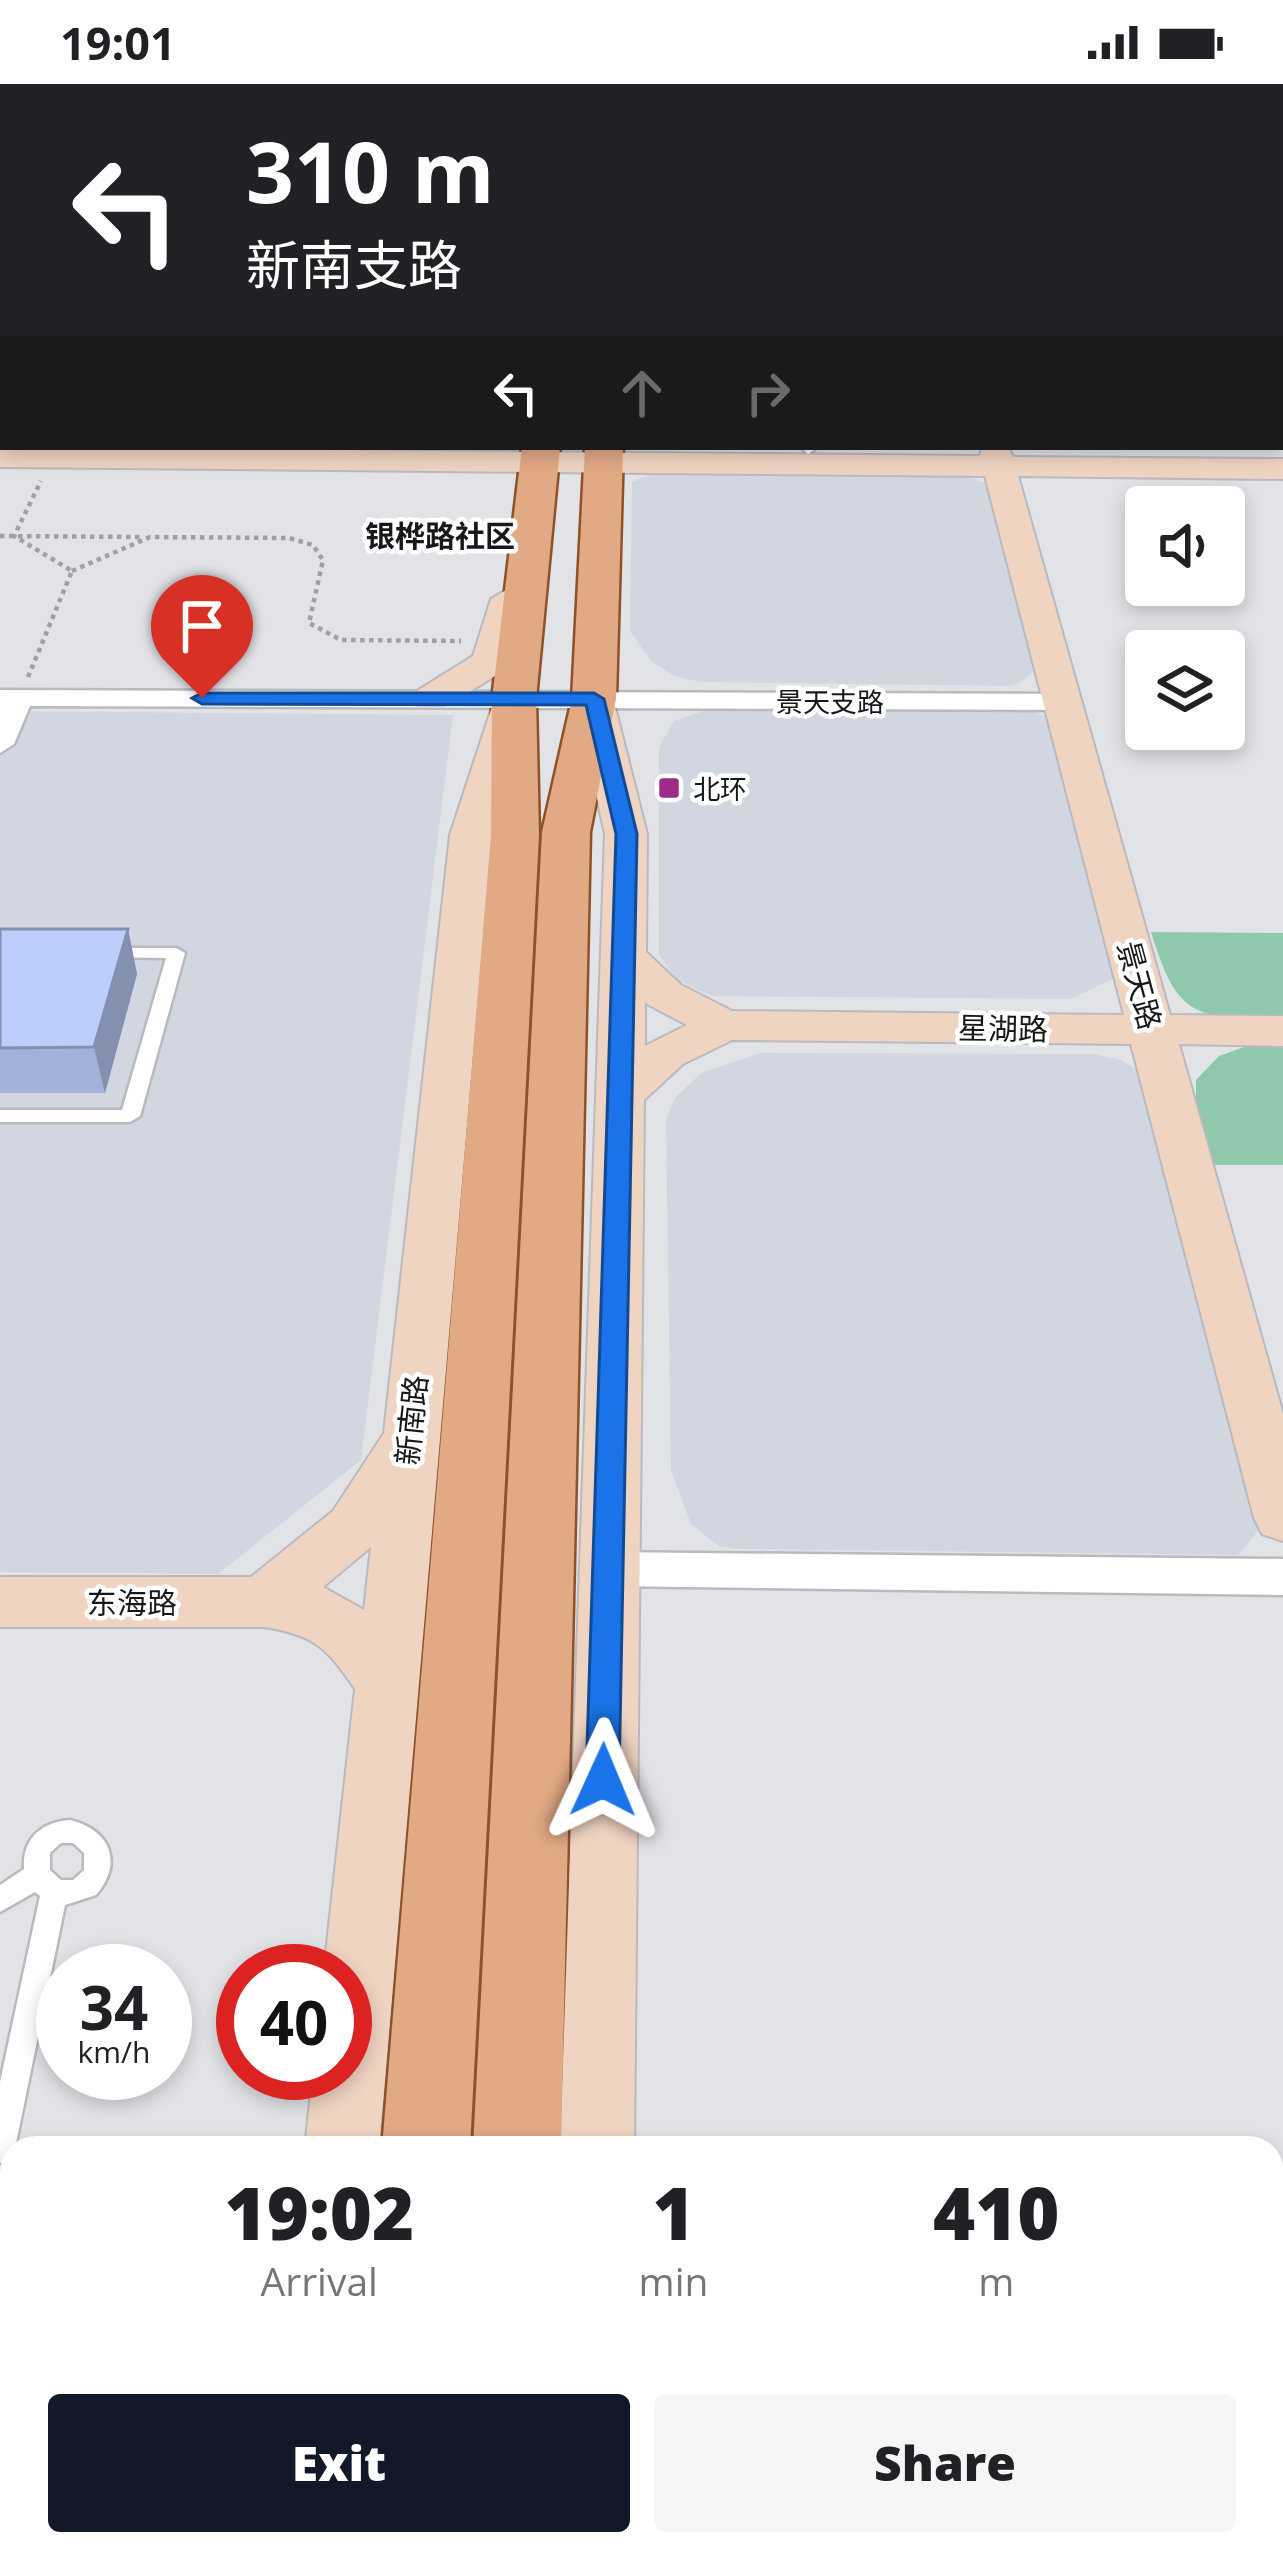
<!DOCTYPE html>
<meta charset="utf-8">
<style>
body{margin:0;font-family:"Open Sans","Noto Sans SC",sans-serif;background:#f6f6f6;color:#202124;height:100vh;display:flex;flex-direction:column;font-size:45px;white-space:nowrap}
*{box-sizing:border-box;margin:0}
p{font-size:39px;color:#757577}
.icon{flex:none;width:66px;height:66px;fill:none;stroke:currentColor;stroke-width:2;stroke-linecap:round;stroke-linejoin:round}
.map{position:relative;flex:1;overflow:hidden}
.panel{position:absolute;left:0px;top:2052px;width:1284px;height:420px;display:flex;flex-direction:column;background:#fff;border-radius:36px 36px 0 0;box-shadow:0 6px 18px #0003}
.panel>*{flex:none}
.hud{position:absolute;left:0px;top:0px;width:1284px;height:366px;box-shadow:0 6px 18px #0003;background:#202124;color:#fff;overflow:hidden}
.buttons{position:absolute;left:1125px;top:402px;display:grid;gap:24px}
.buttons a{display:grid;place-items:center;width:120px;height:120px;border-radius:12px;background:#fff;box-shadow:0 6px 18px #0003;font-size:60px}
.speed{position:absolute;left:36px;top:1860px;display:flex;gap:24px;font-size:60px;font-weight:700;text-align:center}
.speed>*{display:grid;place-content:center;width:156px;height:156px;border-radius:50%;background:#fff;box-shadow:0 6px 18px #0003;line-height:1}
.speed small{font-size:30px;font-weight:400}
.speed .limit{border:18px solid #d22;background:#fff;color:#111}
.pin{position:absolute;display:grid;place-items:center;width:102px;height:102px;color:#fff;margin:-123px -51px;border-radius:50% 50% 50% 0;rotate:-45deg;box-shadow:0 0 12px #0007}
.pin .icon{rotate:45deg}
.me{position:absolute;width:132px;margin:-66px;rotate:1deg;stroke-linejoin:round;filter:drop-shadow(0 0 9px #0008)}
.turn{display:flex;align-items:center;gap:42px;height:252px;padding:0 48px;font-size:54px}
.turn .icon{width:156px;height:156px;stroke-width:2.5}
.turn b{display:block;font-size:84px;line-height:102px}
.lanes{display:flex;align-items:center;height:114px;padding:0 48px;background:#0003;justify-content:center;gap:60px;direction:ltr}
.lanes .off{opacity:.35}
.eta{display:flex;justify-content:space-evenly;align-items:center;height:204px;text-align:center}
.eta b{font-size:72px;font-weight:800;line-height:84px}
.button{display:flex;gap:24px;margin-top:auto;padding:24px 48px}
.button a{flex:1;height:138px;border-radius:12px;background:#111827;color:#fff;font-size:48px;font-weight:800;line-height:138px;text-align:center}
.button a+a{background:#f6f6f6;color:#202124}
.status{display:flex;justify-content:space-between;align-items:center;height:84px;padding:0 60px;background:#fff;direction:ltr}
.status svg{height:33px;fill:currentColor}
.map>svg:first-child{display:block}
</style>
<div class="status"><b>19:01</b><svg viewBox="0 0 49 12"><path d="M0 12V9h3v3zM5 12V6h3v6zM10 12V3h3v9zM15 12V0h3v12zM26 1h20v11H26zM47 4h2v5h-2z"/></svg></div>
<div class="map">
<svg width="1283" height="2472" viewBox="0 0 1283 2472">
<rect width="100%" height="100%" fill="#e1e3e7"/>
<path fill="#d2d6e1" d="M657,387L962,390L990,401L1036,587L1013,602L701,598L674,592L651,577L630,547L632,398Z
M709,625L1034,627L1054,637L1117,878L1112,895L1071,915L711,912L677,896L659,870V663L674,637Z
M0,627L453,631L361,1376L218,1490L0,1488Z
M760,969L1094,970L1121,976L1146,992L1264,1440L1238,1471L737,1465L719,1462L691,1440L671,1386L666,1035L675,1014L701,989Z"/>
<path fill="#90c8ab" d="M1151,848L1283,849V934C1195,934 1178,936 1151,848Z
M1250,961H1283V1081H1212L1196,1021V996L1219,972Z"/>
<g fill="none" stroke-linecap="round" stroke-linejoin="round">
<defs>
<path id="lane" d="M0,188H3V194H0Z
M0,292L3,293V302L0,301Z
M801,363H813L814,366L808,370Z
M109,864H176L185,869L140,1032L130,1038H0V1026H122L166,874L103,873L100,869Z
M70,1736C110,1746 124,1778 96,1811L65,1821L15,2064L10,2075L0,2079V1998L40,1812L35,1808L0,1828V1801L24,1785C22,1755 41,1738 70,1736ZM61,1759H73L84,1769V1786L73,1796H61L50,1786V1769Z"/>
<path id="street" d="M0,606L1065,610L1079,618L1065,626L30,622L14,660L0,669Z
M607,1468L1283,1475V1511L607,1502L592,1497L585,1485L592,1473Z"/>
<path id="secondary" d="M591,0H614L616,3H592Z
M0,41H3V55H0Z
M1281,62H1283V76H1281Z
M0,81H3V97H0Z
M1281,143H1283V162H1281Z
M0,363L980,372L982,363H1008L1013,373L1283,375V395L1018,392L1170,931L1283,932V962L1179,960L1283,1330V1457L1262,1450L1254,1434L1131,960L732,956L683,980L644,1016L634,2064H560L605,750L575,615L594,603L613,615L647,750L646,868L681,901L732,927L1124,931L985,392L0,383ZM645,918L649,921L687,941L645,962Z
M525,495L543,506L521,527L515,561L498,590L445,623H417L412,615L417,607L473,572L491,515Z
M513,605L532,617L492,751L379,2064H305L313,1989H345V1887H324L355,1605C327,1564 315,1551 264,1543H0V1493H251L333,1427L384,1349L450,751L494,617ZM371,1463L364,1526L323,1503Z
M264,2460H348L347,2472H263Z
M549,2460H633V2472H549Z"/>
<path id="primary" d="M573,0H599L600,3H572Z
M522,363H560L536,615L539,751L470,2064H382L491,751L492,615Z
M585,363H623L616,615L590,748L561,2064H473L542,748L572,615Z
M352,2460H450V2472H350Z
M454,2460H552V2472H452Z"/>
<path id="highway" d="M0,55H3V73H0Z
M1281,83H1283V101H1281Z"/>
</defs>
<use href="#lane" stroke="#b9babe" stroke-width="5"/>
<use href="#street" stroke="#b9babe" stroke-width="5"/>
<use href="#secondary" stroke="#b9babe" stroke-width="4"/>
<use href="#primary" stroke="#8e512a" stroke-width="5"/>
<use href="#highway" stroke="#8e512a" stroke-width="4"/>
<path stroke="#9fa0a3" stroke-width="4.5" stroke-dasharray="4.5 4.5" stroke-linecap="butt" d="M0,452L142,453
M72,487L150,453L289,454L313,461L323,476L309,539L341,556L461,557
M28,593L72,487L14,452L41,397"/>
<use href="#lane" fill="#fff" fill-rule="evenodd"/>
<use href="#street" fill="#fff" fill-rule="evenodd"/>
<use href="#secondary" fill="#f0d4c2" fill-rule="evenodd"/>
<use href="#primary" fill="#e2a985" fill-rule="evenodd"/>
<use href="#highway" fill="#ce6f33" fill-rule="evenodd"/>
</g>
<path fill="#a3b0d9" d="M32,0H76L74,3H32Z
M296,0H337L336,3H296Z
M1281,227L1283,230V354H1281Z
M0,845H128L137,890L105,1009H0Z"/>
<path fill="#8490b0" d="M128,845L137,890L105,1009L94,963Z"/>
<path fill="#bdcdfc" stroke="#8490b0" stroke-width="3" d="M1281,227L1283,230V262H1281Z
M1281,262H1283V301H1281Z
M0,845H128L94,963L0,964Z"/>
<path fill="#1a73e8" stroke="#114b97" stroke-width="3" d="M594,609L604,615L637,750L619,1696L614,1707L603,1711L591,1707L586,1696L616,750L586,621L202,620L192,614L202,609Z"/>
<rect fill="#9d2b87" stroke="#fff" stroke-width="4.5" x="657" y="692" width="24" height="24" rx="6"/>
<g text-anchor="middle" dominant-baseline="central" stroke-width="9" stroke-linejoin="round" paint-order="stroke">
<g font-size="27" fill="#171819" stroke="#fff">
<text x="830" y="617">景天支路</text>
</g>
<g font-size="27" fill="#171819" stroke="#fff" text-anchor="start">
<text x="693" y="704">北环</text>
</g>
<g font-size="30" font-weight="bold" fill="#171819" stroke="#fff">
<text x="440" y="451">银桦路社区</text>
</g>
<g font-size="30" fill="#171819" stroke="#fff">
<text transform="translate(1140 901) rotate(75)">景天路</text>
<text transform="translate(1003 944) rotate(1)">星湖路</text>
<text transform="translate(411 1336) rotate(-84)">新南路</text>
<text x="132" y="1518">东海路</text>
</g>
</g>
</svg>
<div class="buttons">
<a><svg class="icon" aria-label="sound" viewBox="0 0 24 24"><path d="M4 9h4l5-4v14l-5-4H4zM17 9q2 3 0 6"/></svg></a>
<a><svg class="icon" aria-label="layers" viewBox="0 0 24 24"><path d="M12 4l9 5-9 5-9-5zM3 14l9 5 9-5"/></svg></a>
</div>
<div class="speed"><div>34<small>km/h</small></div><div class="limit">40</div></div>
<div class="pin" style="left:202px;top:614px;background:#d93025"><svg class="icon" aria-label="arrive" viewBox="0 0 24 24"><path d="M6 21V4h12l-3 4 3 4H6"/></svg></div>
<svg class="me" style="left:603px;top:1696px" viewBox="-20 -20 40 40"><path d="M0-17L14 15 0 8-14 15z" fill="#1a73e8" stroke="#fff" stroke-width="4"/></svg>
<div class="hud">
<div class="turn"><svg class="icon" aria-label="left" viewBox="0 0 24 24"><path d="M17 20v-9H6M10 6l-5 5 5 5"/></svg><div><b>310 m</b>新南支路</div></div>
<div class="lanes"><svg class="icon" aria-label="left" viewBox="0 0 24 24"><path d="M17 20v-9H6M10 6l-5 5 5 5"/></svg><svg class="icon off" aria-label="ahead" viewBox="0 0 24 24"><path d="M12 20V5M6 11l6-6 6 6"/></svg><svg class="icon off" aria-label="right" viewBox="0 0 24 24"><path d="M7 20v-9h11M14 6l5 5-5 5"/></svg></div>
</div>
<section class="panel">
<div class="eta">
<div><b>19:02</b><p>Arrival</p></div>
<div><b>1</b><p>min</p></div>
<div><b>410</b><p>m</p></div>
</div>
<div class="button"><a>Exit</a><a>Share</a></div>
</section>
</div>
